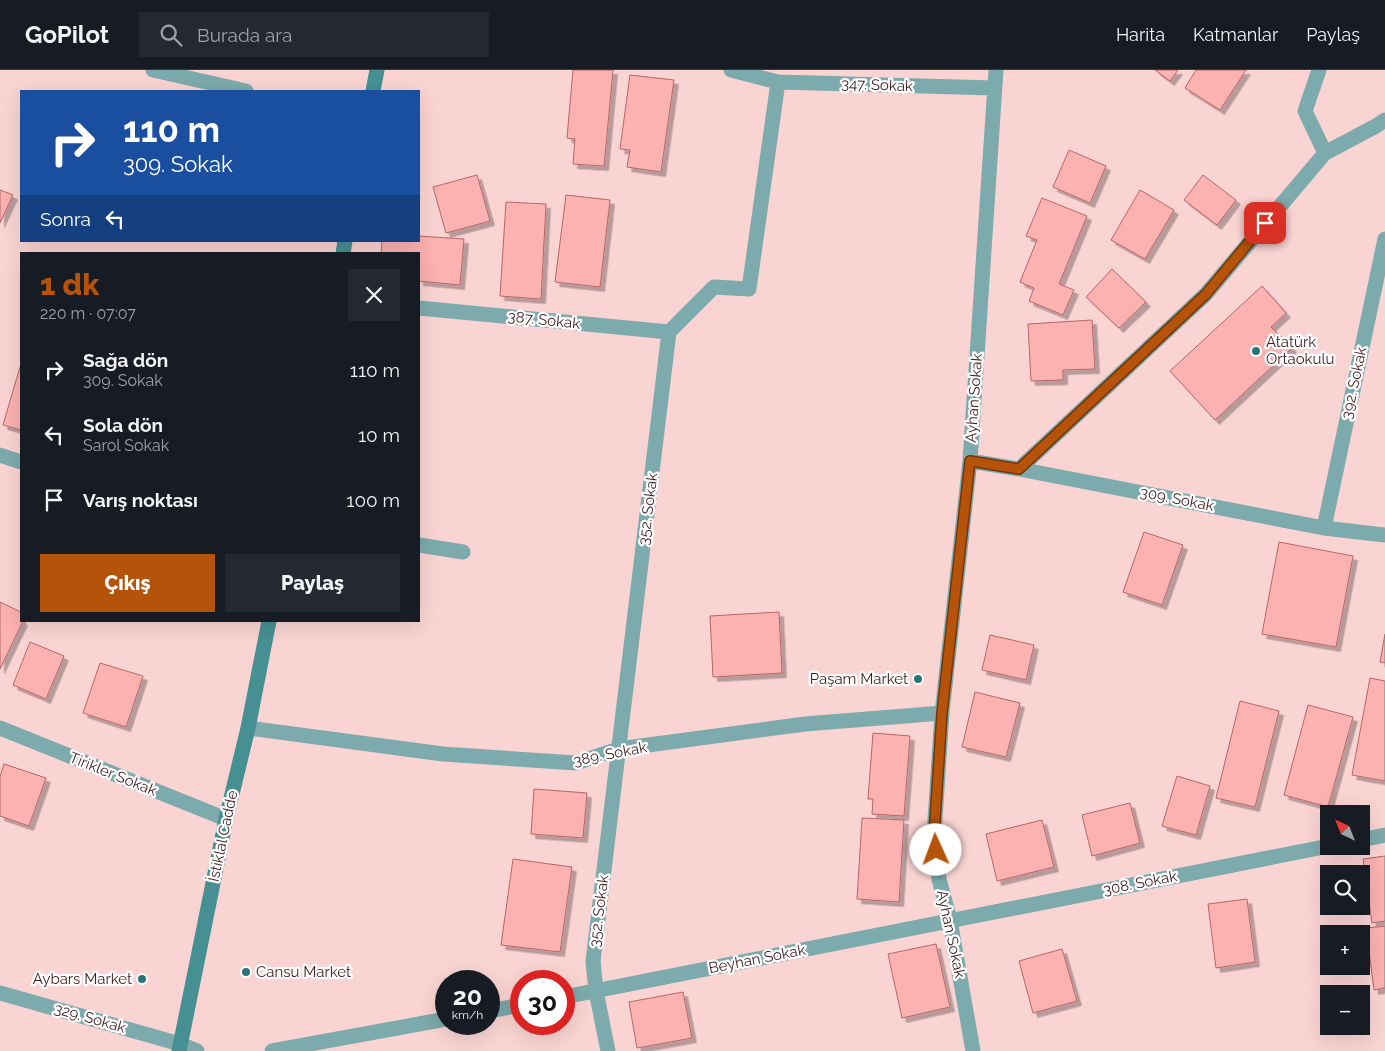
<!DOCTYPE html>
<html lang="tr">
<meta charset="utf-8">
<style>
body{margin:0;font-family:Raleway,sans-serif;background:#242831;color:#f1f3f6;height:100vh;display:flex;flex-direction:column;font-size:19px;white-space:nowrap}
*{box-sizing:border-box;margin:0}
p{font-size:16px;color:#9ea1a6}
.icon{flex:none;width:28px;height:28px;fill:none;stroke:currentColor;stroke-width:2;stroke-linecap:round;stroke-linejoin:round}
.map{position:relative;flex:1;overflow:hidden}
.details{position:absolute;left:20px;top:182px;width:400px;height:370px;display:flex;flex-direction:column;background:#171b24;border-radius:0px;box-shadow:0 5px 20px #0002}
.details>*{flex:none}
.top-card{position:absolute;left:20px;top:20px;width:400px;height:152px;border-radius:0px;box-shadow:0 5px 20px #0002;background:#1a4fa0;color:#fff;overflow:hidden}
.needle{width:32px;rotate:317deg}
.tools{position:absolute;left:1320px;top:735px;display:grid;gap:10px}
.tools a{display:grid;place-items:center;width:50px;height:50px;border-radius:0px;background:#171b24;box-shadow:0 5px 20px #0002;font-size:25px}
.speed{position:absolute;left:435px;top:900px;display:flex;gap:10px;font-size:25px;font-weight:700;text-align:center}
.speed>*{display:grid;place-content:center;width:65px;height:65px;border-radius:50%;background:#171b24;box-shadow:0 5px 20px #0002;line-height:1}
.speed small{font-size:12px;font-weight:400}
.speed .limit{border:8px solid #d22;background:#fff;color:#111}
.pin{position:absolute;display:grid;place-items:center;width:42px;height:42px;color:#fff;margin:-21px;border-radius:10px;box-shadow:0 2px 8px #0006}
.me{position:absolute;width:55px;margin:-28px;rotate:358deg;stroke-linejoin:round;filter:drop-shadow(0 0 4px #0008)}
.turn{display:flex;align-items:center;gap:18px;height:105px;padding:0 20px;font-size:22px}
.turn .icon{width:65px;height:65px;stroke-width:2.5}
.turn b{display:block;font-size:35px;line-height:42px}
.then{display:flex;align-items:center;height:48px;padding:0 20px;background:#0003;gap:10px;font-size:19px}
.round{display:grid;place-items:center;flex:none;width:52px;height:52px;border-radius:0px;background:#242831}
.overview{display:flex;align-items:center;justify-content:space-between;height:85px;padding:0 20px}
h1{font-size:30px;font-weight:800;line-height:38px;color:#b45309}
.primary-button{display:flex;gap:10px;margin-top:auto;padding:10px 20px}
.primary-button a{flex:1;height:58px;border-radius:0px;background:#b45309;color:#fff;font-size:20px;font-weight:800;line-height:58px;text-align:center}
.primary-button a+a{background:#242831;color:#f1f3f6}
ul{padding:0;list-style:none}
li{display:flex;align-items:center;gap:15px;height:65px;padding:0 20px}
li div{flex:1}
li b{display:block;font-size:19px}
li em{font-style:normal}
header{display:flex;align-items:center;gap:30px;box-sizing:border-box;height:70px;padding:0 25px;background:#171b24;border-bottom:1px solid #363941}
header strong{font-size:24px}
nav{display:flex;gap:28px;margin-inline-start:auto;font-size:18px}
.search{width:350px;height:45px;background:#242831;display:flex;align-items:center;gap:12px;box-sizing:border-box;padding:0 18px;border-radius:0px;color:#9ea1a6;font-size:19px}
.map>svg:first-child{display:block}
</style>
<header>
<strong>GoPilot</strong>
<div class="search"><svg class="icon" aria-label="search" viewBox="0 0 24 24"><circle cx="10" cy="10" r="6"/><path d="M15 15l6 6"/></svg>Burada ara</div>
<nav><a>Harita</a><a>Katmanlar</a><a>Paylaş</a></nav>
</header>
<div class="map">
<svg width="1385" height="981" viewBox="0 0 1385 981">
<defs>
<filter id="shadow"><feDropShadow dx="4.5" dy="4.5" stdDeviation="0" flood-color="#0004"/></filter>
</defs>
<rect width="100%" height="100%" fill="#fad4d3"/>
<path fill="#fbb2b1" stroke="#b96566" filter="url(#shadow)" d="M573,0H613L604,96L573,94L575,69L567,68Z
M1155,0H1178L1170,11Z
M1196,0H1246L1220,40L1185,18Z
M630,5L674,10L661,102L627,97L630,80L620,79Z
M1069,80L1106,96L1090,133L1053,117Z
M477,105L490,151L446,163L433,117Z
M1203,105L1236,130L1217,155L1184,130Z
M0,120L13,125L0,153Z
M1140,120L1174,140L1145,189L1111,170Z
M566,125L610,130L600,217L555,212Z
M1042,128L1087,146L1059,214L1074,220L1063,245L1029,231L1034,218L1020,212L1037,170L1026,166Z
M506,132L546,134L541,229L500,226Z
M419,166L464,169L460,215L419,211V184H381L382,171H419Z
M1112,199L1146,232L1119,258L1086,227Z
M1262,216L1286,243L1271,257L1292,278L1215,350L1170,301Z
M1092,250L1095,299L1063,300V310L1031,311L1028,254Z
M20,297H21V360L3,355Z
M1144,462L1183,475L1162,535L1123,522Z
M1279,472L1353,486L1336,577L1262,564Z
M0,532L21,542V551H23L0,599Z
M779,542L782,603L713,607L710,546Z
M1385,564V593L1380,592Z
M990,565L1034,575L1026,610L982,600Z
M30,572L64,586L46,629L13,615Z
M100,593L143,606L126,657L83,643Z
M1370,608L1385,611V711L1352,705Z
M975,622L1020,633L1006,687L962,677Z
M1240,631L1279,641L1255,737L1216,728Z
M1308,635L1353,647L1328,737L1284,725Z
M873,663L910,666L904,746L872,744L873,729H868Z
M4,694L46,708L29,756L0,746V707Z
M1177,706L1210,716L1196,765L1162,756Z
M534,719L587,723L583,768L531,764Z
M1130,733L1140,773L1092,786L1082,745Z
M862,748L904,750L899,832L857,829Z
M1042,750L1054,797L997,811L986,764Z
M1385,786V851L1372,853L1363,789Z
M513,789L572,797L560,882L501,875Z
M1247,829L1255,892L1216,898L1208,834Z
M1385,856V918L1374,920L1366,858Z
M936,874L950,937L902,948L888,884Z
M1062,879L1077,931L1033,943L1019,891Z
M683,922L692,968L637,978L629,932Z"/>
<g fill="none" stroke-linecap="round" stroke-linejoin="round">
<path stroke="#7daaac" stroke-width="15" d="M153,0L246,21
M731,0L778,12L994,18
M1325,83L1376,56L1385,50
M419,238L669,262
M0,385L21,392
M970,391L1019,399L1324,458L1385,465
M1019,399L1206,224L1325,83L1305,41L1319,0
M1324,458L1385,169
M419,475L463,482
M0,658L226,749
M248,658L443,684L576,693L618,679L805,654L942,643
M1361,770L1385,765
M0,923L180,974L197,981
M564,927L1329,776
M489,941L521,935
M272,981L446,949
M608,981L596,921L593,891L669,262L714,217L749,219L778,12
M973,981L950,850L939,809L934,765L942,643L970,391L996,0"/>
<path stroke="#469093" stroke-width="15" d="M373,21L377,0
M343,184L345,171
M179,981L226,749L248,658L269,551"/>
</g>
<g fill="none" stroke-linecap="round" stroke-linejoin="round">
<defs>
<path id="route" d="M936,780L934,765L942,643L970,391L1019,399L1206,224L1265,153"/>
</defs>
<use href="#route" stroke="#753606" stroke-width="12"/>
<use href="#route" stroke="#b45309" stroke-width="9"/>
</g>
<g fill="#297477" stroke="#fff" stroke-width="2">
<circle cx="1256" cy="281" r="5"/>
<circle cx="918" cy="609" r="5"/>
<circle cx="246" cy="902" r="5"/>
<circle cx="142" cy="909" r="5"/>
</g>
<g text-anchor="middle" dominant-baseline="central" stroke-width="4.5" stroke-linejoin="round" paint-order="stroke">
<g font-size="15" fill="#411e1f" stroke="#fff">
<text transform="translate(877 15) rotate(2)">347. Sokak</text>
<text transform="translate(544 250) rotate(6)">387. Sokak</text>
<text transform="translate(1354 313) rotate(-78)">392. Sokak</text>
<text transform="translate(974 328) rotate(-86)">Ayhan Sokak</text>
<text transform="translate(1177 429) rotate(11)">309. Sokak</text>
<text transform="translate(648 439) rotate(-83)">352. Sokak</text>
<text transform="translate(610 684) rotate(-11)">389. Sokak</text>
<text transform="translate(113 704) rotate(22)">Tirikler Sokak</text>
<text transform="translate(223 766) rotate(-78)">İstiklal Cadde</text>
<text transform="translate(1140 813) rotate(-11)">308. Sokak</text>
<text transform="translate(599 841) rotate(-83)">352. Sokak</text>
<text transform="translate(951 864) rotate(78)">Ayhan Sokak</text>
<text transform="translate(757 889) rotate(-11)">Beyhan Sokak</text>
<text transform="translate(90 948) rotate(16)">329. Sokak</text>
</g>
<g font-size="15" fill="#411e1f" stroke="#fff" text-anchor="start">
<text x="1266" y="272">Atatürk<tspan x="1266" dy="17">Ortaokulu</tspan></text>
<text x="908" y="609" text-anchor="end">Paşam Market</text>
<text x="256" y="902">Cansu Market</text>
<text x="132" y="909" text-anchor="end">Aybars Market</text>
</g>
</g>
</svg>
<div class="tools">
<a><svg class="needle" viewBox="-14 -14 28 28"><path d="M0-13l5 13h-10z" fill="#e53935"/><path d="M0 13l5-13h-10z" fill="#9ea1a6"/></svg></a>
<a><svg class="icon" aria-label="search" viewBox="0 0 24 24"><circle cx="10" cy="10" r="6"/><path d="M15 15l6 6"/></svg></a>
<a>+</a>
<a>−</a>
</div>
<div class="speed"><div>20<small>km/h</small></div><div class="limit">30</div></div>
<div class="pin" style="left:1265px;top:153px;background:#d93025"><svg class="icon" aria-label="arrive" viewBox="0 0 24 24"><path d="M6 21V4h12l-3 4 3 4H6"/></svg></div>
<svg class="me" style="left:936px;top:780px" viewBox="-20 -20 40 40"><circle r="19" fill="#fff"/><path d="M0-13L10 11 0 6-10 11z" fill="#b45309"/></svg>
<div class="top-card">
<div class="turn"><svg class="icon" aria-label="right" viewBox="0 0 24 24"><path d="M7 20v-9h11M14 6l5 5-5 5"/></svg><div><b>110 m</b>309. Sokak</div></div>
<div class="then">Sonra<svg class="icon" aria-label="left" viewBox="0 0 24 24"><path d="M17 20v-9H6M10 6l-5 5 5 5"/></svg></div>
</div>
<section class="details">
<div class="overview"><div><h1>1 dk</h1><p>220 m · 07:07</p></div><a class="round"><svg class="icon" aria-label="close" viewBox="0 0 24 24"><path d="M6 6l12 12M18 6L6 18"/></svg></a></div>
<ul>
<li><svg class="icon" aria-label="right" viewBox="0 0 24 24"><path d="M7 20v-9h11M14 6l5 5-5 5"/></svg><div><b>Sağa dön</b><p>309. Sokak</p></div><em>110 m</em></li>
<li><svg class="icon" aria-label="left" viewBox="0 0 24 24"><path d="M17 20v-9H6M10 6l-5 5 5 5"/></svg><div><b>Sola dön</b><p>Sarol Sokak</p></div><em>10 m</em></li>
<li><svg class="icon" aria-label="arrive" viewBox="0 0 24 24"><path d="M6 21V4h12l-3 4 3 4H6"/></svg><div><b>Varış noktası</b></div><em>100 m</em></li>
</ul>
<div class="primary-button"><a>Çıkış</a><a>Paylaş</a></div>
</section>
</div>
